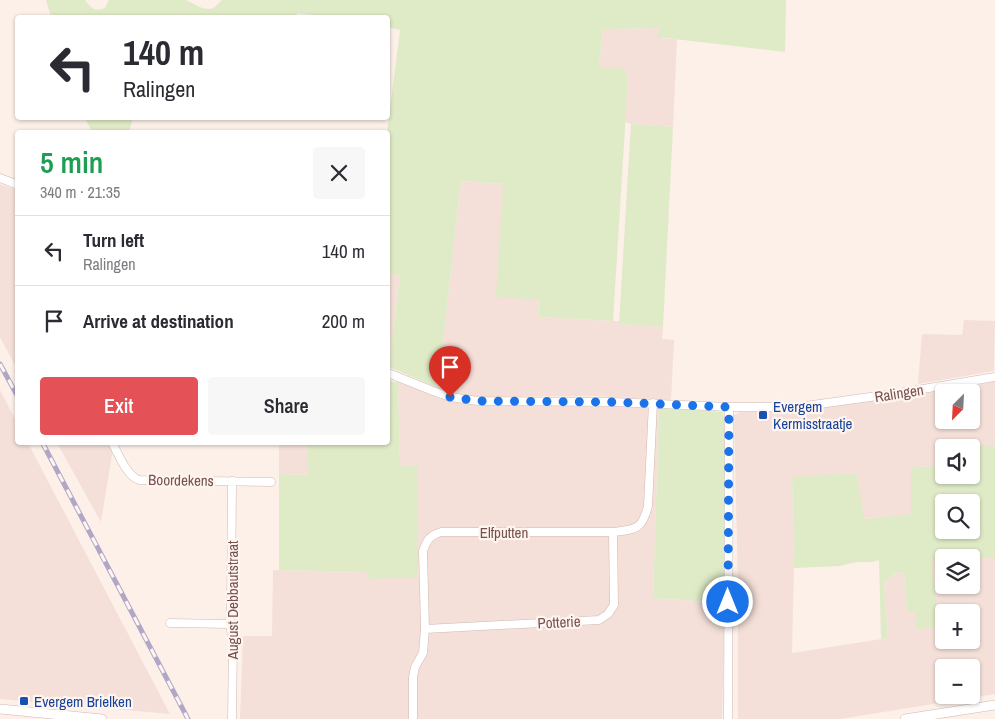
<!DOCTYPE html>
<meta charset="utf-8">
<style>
body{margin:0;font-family:"Archivo Narrow",sans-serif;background:#f7f7f7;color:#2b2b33;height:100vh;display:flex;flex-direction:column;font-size:19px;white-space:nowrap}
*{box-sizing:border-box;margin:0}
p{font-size:16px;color:#7c7c81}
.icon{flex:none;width:28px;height:28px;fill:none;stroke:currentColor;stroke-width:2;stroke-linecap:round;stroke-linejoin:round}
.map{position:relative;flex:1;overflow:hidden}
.side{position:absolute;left:15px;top:130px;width:375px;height:315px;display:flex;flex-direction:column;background:#fff;border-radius:5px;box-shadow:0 1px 4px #0004}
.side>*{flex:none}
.banner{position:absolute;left:15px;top:15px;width:375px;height:105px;border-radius:5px;box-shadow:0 1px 4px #0004;background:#fff;color:#2b2b33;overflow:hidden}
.needle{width:32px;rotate:204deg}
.fabs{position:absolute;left:935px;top:384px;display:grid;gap:10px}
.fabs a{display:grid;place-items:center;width:45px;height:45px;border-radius:5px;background:#fff;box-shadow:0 1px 4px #0004;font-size:25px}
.pin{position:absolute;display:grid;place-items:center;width:42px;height:42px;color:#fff;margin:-51px -21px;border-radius:50% 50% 50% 0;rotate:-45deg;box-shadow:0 0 5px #0007}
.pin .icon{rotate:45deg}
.me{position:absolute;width:55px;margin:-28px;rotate:0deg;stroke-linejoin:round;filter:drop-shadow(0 0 4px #0008)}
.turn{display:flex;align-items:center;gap:18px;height:105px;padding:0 25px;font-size:22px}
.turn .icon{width:65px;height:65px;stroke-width:2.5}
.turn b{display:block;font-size:35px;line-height:42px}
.round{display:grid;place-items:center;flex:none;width:52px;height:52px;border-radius:5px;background:#f7f7f7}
.headline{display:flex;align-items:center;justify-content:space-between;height:85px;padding:0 25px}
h1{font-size:30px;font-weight:600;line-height:38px;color:#1e9e55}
.action{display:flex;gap:10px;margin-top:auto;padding:10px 25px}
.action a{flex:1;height:58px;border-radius:5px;background:#e45156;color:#fff;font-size:20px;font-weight:600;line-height:58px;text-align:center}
.action a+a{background:#f7f7f7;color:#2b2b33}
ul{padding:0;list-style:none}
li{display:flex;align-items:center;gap:15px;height:70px;padding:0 25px;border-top:1px solid #e1e1e2}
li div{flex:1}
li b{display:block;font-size:19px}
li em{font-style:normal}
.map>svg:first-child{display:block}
</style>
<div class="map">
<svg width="995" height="719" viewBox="0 0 995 719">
<rect width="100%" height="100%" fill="#fcf0e9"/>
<path fill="#f4e0d8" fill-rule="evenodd" d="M659,28L658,38L677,39L673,127L631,124L625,122L627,74L599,67L603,29Z
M461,181L503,184L539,300L538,317L613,321H619V324L663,327L662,339L674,340L671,400L594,396L480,397L459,394L438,388Z
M0,184L17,190V369L0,337Z
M388,274L400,276L389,367L388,366Z
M964,320L995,321L994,371L918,384L922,334L962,335Z
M995,381V445L975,447L976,466H971V448H944V466L911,467L912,514L863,519L857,473L792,478L794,568L792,653L888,638L884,583L893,574L904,572L907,612H915L932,562L944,561V585H971V580H974V558H995V694L840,719H738V589L734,415L740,412H792L903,397L977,385ZM944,392H971V420H944ZM944,612H971V640H944ZM944,668H971V695H944Z
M398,382L441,399L480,406H563L659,408L653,598L725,603L722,719H240L243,636H272L273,570L367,572V579L417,466H400Z
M0,390L17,423L18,442L28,443L170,714L0,699Z
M57,443H114L101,522Z
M279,443H308V475L279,474Z"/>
<path fill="#dfeac7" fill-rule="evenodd" d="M46,0H85C91,8 94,12 105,8L109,0H186L202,8L210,9L215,7L222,0H786L785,52L667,38H657L659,28L603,29L599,67L619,68L624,69L627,74V95L613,321L538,317L539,300L496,297L503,184L461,181L438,388L389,367L400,276L388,274L387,132L400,30L388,27V18L331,17L297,13V18L51,17Z
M85,118H133L129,132H92Z
M631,124L673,127L663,327L619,324Z
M388,379L393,382H398L400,466H418V577L367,579V572L279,570V474L308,475V443L388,442Z
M659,408L723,412L724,418L725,603L653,598Z
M995,445V558H974V580H971V558H944V561L932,562L939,627L916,629L915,612H907L904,572L893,574L884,583L888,638L881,639L879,560C873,562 869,562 862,562C854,562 847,564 840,566L794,568L792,477L857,473L864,519L911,514V467L944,466V475H971V466H976L975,446ZM944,502H971V530H944Z"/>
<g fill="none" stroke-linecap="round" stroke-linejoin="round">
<defs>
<path id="minor" d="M0,178L18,185
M388,373L433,391L450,397L478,401L612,402L729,407H798L899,393L995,377
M112,442C118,454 127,476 139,480L271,482
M232,481L231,607L230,624L233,642L232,719
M170,623L230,624
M425,629L599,620L608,614L614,605L613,532
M413,719V677L415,667L423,653L425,629L423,551C427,540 429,536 441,532H613C636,529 642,530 648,506L653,403
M728,719L729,407"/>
<path id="tertiary" d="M0,709L102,719
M905,719L995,705"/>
</defs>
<use href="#minor" stroke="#d1b8b1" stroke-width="9"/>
<use href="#tertiary" stroke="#d1b8b1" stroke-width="10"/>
<use href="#minor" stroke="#fff" stroke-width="8"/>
<use href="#tertiary" stroke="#fff" stroke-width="9"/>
<defs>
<path id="rail" d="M0,364L18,397
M42,442L188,719"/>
</defs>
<use href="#rail" stroke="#b0a7c7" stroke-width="5"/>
<use href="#rail" stroke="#fff5f0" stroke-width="3" stroke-dasharray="9" stroke-linecap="butt"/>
</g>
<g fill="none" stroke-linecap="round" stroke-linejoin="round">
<path stroke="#1a73e8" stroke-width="9" stroke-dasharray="0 16.2" d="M450,397L478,401L612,402L729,407L728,602"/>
</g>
<g fill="#1a4fb4" stroke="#fff5f0" stroke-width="2">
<rect x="758" y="410" width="10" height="10" rx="2.5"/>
<rect x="19" y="696" width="10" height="10" rx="2.5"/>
</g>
<g text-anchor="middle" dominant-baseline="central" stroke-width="4.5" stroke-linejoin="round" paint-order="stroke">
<g font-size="15" fill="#77514d" stroke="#fff5f0">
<text transform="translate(899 393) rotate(-9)">Ralingen</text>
<text transform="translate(181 480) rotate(1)">Boordekens</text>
<text x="504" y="532">Elfputten</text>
<text transform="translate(232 600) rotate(-90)">August Debbautstraat</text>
<text transform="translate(559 622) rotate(-3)">Potterie</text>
</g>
<g font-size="15" fill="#164399" stroke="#fff5f0" text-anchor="start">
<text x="773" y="406">Evergem<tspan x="773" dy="17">Kermisstraatje</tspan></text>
<text x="34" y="701">Evergem Brielken</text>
</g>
</g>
</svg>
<div class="fabs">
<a><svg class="needle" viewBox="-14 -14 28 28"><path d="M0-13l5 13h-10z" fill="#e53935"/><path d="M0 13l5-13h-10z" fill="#7c7c81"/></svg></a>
<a><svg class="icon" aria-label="sound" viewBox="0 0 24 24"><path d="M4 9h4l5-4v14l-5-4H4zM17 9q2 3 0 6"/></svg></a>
<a><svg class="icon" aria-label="search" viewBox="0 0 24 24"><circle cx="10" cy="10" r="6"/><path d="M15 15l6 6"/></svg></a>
<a><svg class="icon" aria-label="layers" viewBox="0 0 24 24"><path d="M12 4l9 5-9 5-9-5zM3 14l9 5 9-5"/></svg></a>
<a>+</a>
<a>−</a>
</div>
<div class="pin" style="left:450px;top:397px;background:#d93025"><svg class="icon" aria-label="arrive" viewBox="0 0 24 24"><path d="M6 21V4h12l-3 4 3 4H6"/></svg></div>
<svg class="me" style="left:728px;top:602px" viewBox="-20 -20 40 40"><circle r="17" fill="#1a73e8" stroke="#fff" stroke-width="3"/><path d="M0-11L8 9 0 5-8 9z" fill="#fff"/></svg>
<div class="banner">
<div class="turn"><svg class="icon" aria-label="left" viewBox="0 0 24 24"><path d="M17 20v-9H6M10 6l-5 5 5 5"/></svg><div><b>140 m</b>Ralingen</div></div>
</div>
<section class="side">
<div class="headline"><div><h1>5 min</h1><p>340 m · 21:35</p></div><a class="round"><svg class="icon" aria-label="close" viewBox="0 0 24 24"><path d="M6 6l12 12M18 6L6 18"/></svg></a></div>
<ul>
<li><svg class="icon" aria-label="left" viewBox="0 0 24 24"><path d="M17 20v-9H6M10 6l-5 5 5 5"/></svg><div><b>Turn left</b><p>Ralingen</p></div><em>140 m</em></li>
<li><svg class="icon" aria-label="arrive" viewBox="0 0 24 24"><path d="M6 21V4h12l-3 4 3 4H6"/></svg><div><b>Arrive at destination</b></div><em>200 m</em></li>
</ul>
<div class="action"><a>Exit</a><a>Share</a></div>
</section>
</div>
